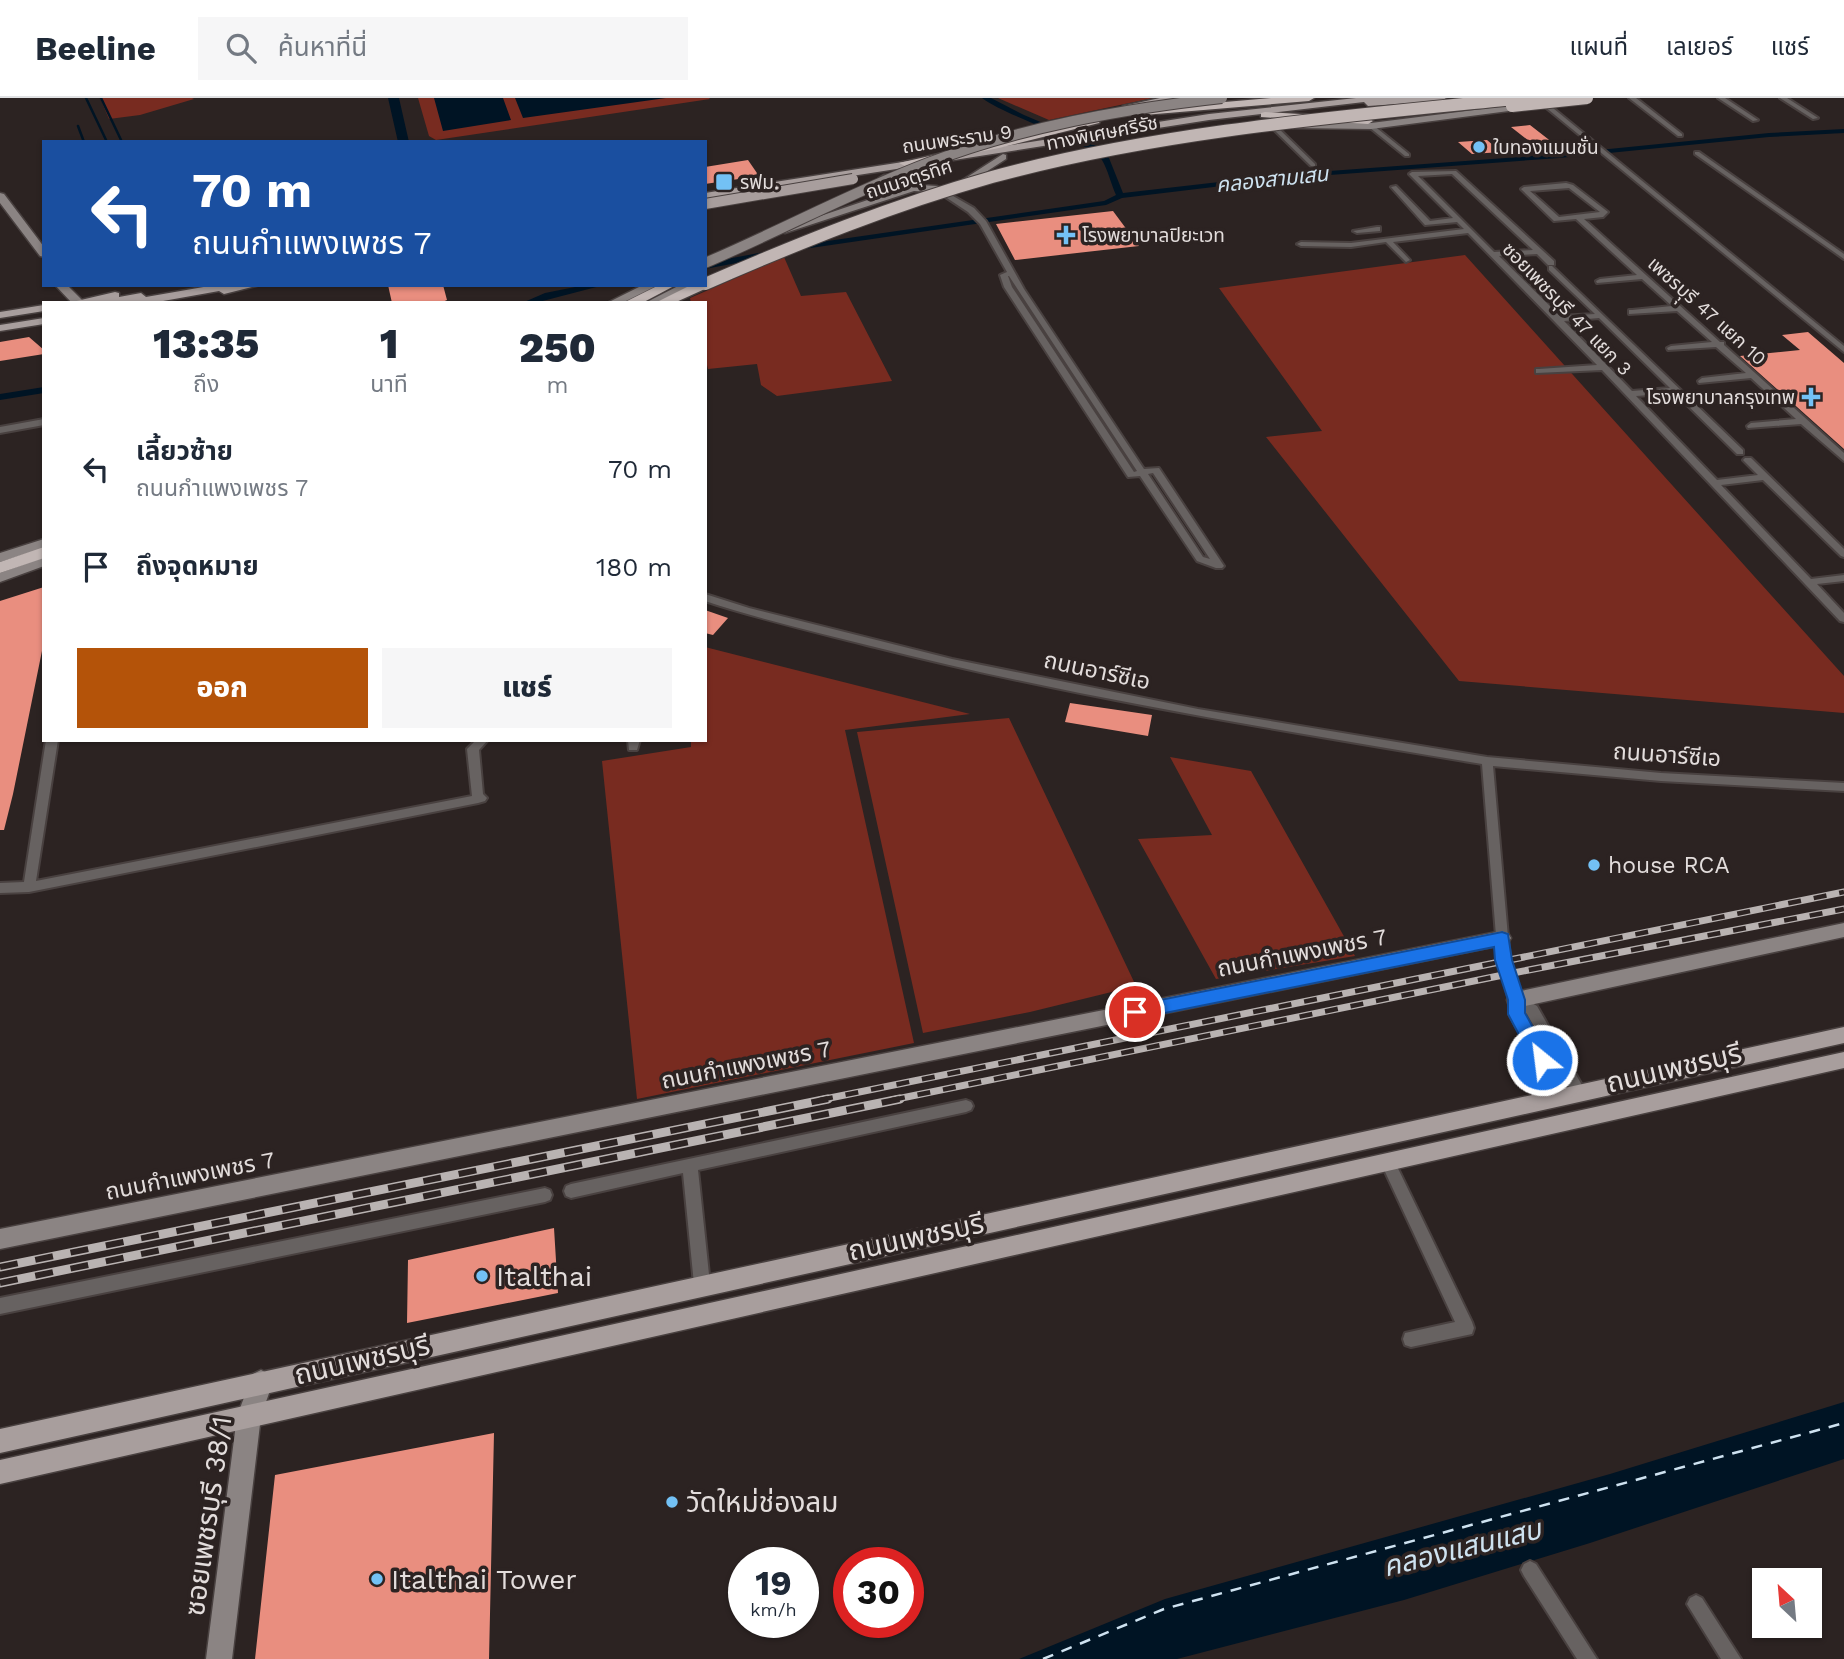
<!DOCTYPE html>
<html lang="th">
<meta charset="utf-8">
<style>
body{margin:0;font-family:"Work Sans","Noto Sans Thai",sans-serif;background:#f6f6f7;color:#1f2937;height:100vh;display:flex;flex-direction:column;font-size:26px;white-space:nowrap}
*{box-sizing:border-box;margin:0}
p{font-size:23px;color:#747a83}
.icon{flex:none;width:38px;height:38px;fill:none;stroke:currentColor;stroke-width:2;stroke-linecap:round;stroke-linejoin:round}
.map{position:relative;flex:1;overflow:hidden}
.panel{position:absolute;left:42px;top:203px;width:665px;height:441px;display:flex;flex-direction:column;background:#fff;border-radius:0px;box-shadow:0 2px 5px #0004}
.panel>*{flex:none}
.top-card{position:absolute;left:42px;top:42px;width:665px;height:147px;border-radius:0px;box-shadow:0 2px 5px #0004;background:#1a4fa0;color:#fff;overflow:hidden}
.needle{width:46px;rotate:334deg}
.tools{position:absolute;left:1752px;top:1470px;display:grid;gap:14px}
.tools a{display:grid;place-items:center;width:70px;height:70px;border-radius:0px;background:#fff;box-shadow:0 2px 5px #0004;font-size:35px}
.speed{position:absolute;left:728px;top:1449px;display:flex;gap:14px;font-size:35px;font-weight:700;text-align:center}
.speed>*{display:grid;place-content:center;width:91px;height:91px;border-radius:50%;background:#fff;box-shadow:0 2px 5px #0004;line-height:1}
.speed small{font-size:18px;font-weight:400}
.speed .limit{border:10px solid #d22;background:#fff;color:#111}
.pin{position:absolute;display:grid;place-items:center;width:60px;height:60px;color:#fff;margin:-30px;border:4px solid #fff;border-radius:50%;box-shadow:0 2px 7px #0007}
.me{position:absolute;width:77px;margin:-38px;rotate:331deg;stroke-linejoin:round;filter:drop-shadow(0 0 5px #0008)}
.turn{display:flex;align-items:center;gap:24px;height:147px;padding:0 35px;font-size:32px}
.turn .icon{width:91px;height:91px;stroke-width:2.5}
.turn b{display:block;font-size:49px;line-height:60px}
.eta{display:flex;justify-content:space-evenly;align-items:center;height:119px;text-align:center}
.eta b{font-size:42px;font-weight:800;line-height:49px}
.primary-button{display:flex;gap:14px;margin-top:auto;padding:14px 35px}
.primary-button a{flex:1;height:80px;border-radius:0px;background:#b45309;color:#fff;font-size:28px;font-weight:800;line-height:80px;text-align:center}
.primary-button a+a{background:#f6f6f7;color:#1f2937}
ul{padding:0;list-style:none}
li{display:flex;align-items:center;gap:21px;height:98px;padding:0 35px}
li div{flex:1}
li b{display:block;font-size:26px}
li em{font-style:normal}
header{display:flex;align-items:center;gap:42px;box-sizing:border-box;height:98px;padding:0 35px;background:#fff;border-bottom:2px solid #e0e1e3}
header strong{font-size:33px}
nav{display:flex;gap:38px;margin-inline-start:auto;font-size:24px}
.search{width:490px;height:63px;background:#f6f6f7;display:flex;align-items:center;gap:18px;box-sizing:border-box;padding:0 24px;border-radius:0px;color:#747a83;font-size:26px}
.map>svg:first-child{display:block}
</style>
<header>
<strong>Beeline</strong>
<div class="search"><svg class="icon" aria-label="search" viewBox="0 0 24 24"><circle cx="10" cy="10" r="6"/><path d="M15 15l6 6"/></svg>ค้นหาที่นี่</div>
<nav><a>แผนที่</a><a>เลเยอร์</a><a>แชร์</a></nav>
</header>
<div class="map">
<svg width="1844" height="1561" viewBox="0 0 1844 1561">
<rect width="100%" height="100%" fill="#2c2322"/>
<path fill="#782b20" d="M100,0H192L194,1L140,17L109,21Z
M418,0H709L710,1L436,42L429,38Z
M998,0H1153L1049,22Z
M1465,157L1844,578V615L1459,583L1266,339L1322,333L1219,190Z
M784,159L801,198L846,194L892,283L777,298L761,287L757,266L708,271L705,259V205H691L690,200Z
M705,549L970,616L845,632L914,945L637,1001L602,663L691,649V642H705Z
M1009,620L1136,888L1030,914L923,935L857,634Z
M1170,659L1251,673L1355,858L1216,881L1138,741L1212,737Z"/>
<path fill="#001424" d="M388,0H399L409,44H398Z
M434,0H503L511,22L443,33Z
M515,0H666L523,20Z
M1844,1304V1361L1590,1445L1404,1502L1177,1561H1019L1165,1501L1610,1376Z"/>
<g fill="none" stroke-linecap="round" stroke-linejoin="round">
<path stroke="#001424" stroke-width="2.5" d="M86,0L107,44
M101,0L122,44
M78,28L84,44"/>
<path fill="#001424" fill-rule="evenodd" d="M982,0H991L1024,17L1097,48L1109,60L1123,95L1289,76L1559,56L1769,35L1844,31V35L1769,39L1559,60L1289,80L1122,100L1106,107L790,153V149L793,148L1104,103L1116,97C1111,86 1108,72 1102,62C1091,44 1007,19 982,0Z
M770,153L773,154V158L705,171V165Z
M585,187H604L535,205H522L545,195Z
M44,289V295L0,302V296Z"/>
<path stroke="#cee2f0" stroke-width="2.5" stroke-dasharray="11 9" stroke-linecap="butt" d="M1043,1561L1164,1511L1844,1325"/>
</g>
<path fill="#e98e7f" d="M1530,27L1566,55L1547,57L1511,29Z
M1487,42L1501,54L1472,56L1458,44Z
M748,62L759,78L705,86V69Z
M1113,113L1139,148L1015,162L996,126Z
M388,187H443L447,202L440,205H392Z
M1808,234L1844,265V351L1740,258L1800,252L1782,237Z
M29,239L44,252V256L0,263V244Z
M44,489V543L13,696L4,732H0V503Z
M705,512L728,520L713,537L705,535Z
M1070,605L1152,617L1148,638L1065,624Z
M554,1130L558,1195L407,1225L408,1162Z
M494,1335L489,1561H255L275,1377Z"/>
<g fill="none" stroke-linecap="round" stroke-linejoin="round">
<defs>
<path id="street" d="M1629,0H1636L1682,36V38H1678Z
M1718,0H1725L1758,22L1753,23Z
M1780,0H1787L1818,20L1813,21Z
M1544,6H1548L1844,248V254L1544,8Z
M1270,26H1274L1315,66V68H1311L1270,28Z
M1369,27H1373L1409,56V58H1405L1369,29Z
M1695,54H1699L1844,156V161L1695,56Z
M1456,73L1554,163V167H1548L1537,156L1499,158L1560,218L1595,216L1549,172V168H1552L1743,352V356H1737L1675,295L1636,298L1717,382L1758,377L1743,362L1745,360H1751L1844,451V459L1841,458L1763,382L1721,387L1811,481L1844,477V483L1817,486L1844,515V524L1840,523L1602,272L1536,275V271H1539L1597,267L1468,135L1393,144L1410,162L1406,164L1386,144L1351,149L1301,148L1297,146L1301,144L1351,145L1464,131L1457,124L1425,127L1391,89L1396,88L1430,123L1453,120L1409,76L1412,74ZM1452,76L1533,152L1494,154L1418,78ZM1599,220L1670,290L1632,293L1564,223Z
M1566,85L1573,87L1608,114L1603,119L1584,121L1720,244H1724V247L1844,355V363L1801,326L1748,330L1747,328L1751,325L1796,321L1751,280L1699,285L1698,283L1702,280L1746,275L1716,249L1668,252L1667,250L1671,248L1712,244L1677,213L1629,216V212H1632L1672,208L1642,181L1597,185L1596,183L1600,181L1637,177L1576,121L1554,123L1521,91L1524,89ZM1569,90L1600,114L1559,119L1530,93Z
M935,90H939L974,110L986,123L1024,191L1144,371L1159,370L1224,468L1222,470H1216L1197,463L1140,378L1128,379L1004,189L1000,177L1007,174L980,126L968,114L935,92ZM1008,178H1009L1137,373L1134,374L1012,189ZM1153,375L1210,461L1203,459L1148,376Z
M1377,129H1380V133L1357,135L1353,133Z
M44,321V327L0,335V329Z
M705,496L749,510L952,561L1198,611L1487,659L1661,675L1844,685V693L1661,683L1493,668L1510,862L1522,899L1537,908L1587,996L1585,1000L1580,1002L1575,1000L1527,916L1523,913L1570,1000L1568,1004L1563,1006L1558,1004L1509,916V902L1498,862L1482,666C1280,632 1077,600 879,550C821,535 762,522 705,503Z
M46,642H58L36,783L472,698L467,651L476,642H488L479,652L483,696L487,700L485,703L478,705L29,794L0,795V785L24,784Z
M628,642H640L637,652H629Z
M966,1002L971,1004L973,1008L971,1012L966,1014L698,1072L710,1186L707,1191L702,1194L697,1191L694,1186L683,1075L571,1100L566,1098L564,1093L566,1088L571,1086Z
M1387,1056L1392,1058L1472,1224L1474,1230L1472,1236L1411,1249L1405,1247L1403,1241L1405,1235L1455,1224L1380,1063L1382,1058Z
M545,1090L550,1092L552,1097L550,1102L545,1104L0,1216V1200Z
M1530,1463L1536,1466L1597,1561H1577L1524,1478L1521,1472L1524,1466Z
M1696,1497L1702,1500L1741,1561H1721L1687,1506L1690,1500Z"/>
<path id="secondary" d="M1529,5L1532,6V10L1371,31L1293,30L1288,27L1293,24L1371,25Z
M1003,56L1006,57V61L969,85L961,83Z
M904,77L919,83L920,87L937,88L942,91L937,94L914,93L785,135L776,133L909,88C904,79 888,86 879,80L884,77Z
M0,95L4,96L44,149V159L40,158L0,105Z
M55,187H67L84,204L72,205Z
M643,187H658L622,205H607Z
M680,187H694L660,205H645Z
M44,441V450L0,464V455Z
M44,459V468L0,484V475Z
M1844,825V839L1516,910L1509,908L1507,902L1509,896L1516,894Z
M1502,833L1508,835L1511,840L1508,845L1502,847L0,1151V1131Z
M261,1272L269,1276L273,1284L261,1318L232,1561H206L237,1318L253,1276Z"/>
<path id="primary" d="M1160,0H1181L1127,11L1123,8Z
M1356,0H1446L1442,3L1368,8L1364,4L1209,22L705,101V95L1209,16Z
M215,187H260L224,196L219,193L152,205H68L115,194L119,195V199L141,195L146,199Z
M44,207V213L0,220V214Z
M44,220V226L0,233V227Z
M1844,929V945L0,1355V1331Z
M1844,954V970L0,1386V1362Z"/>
<path id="highway" d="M1271,0H1314L1309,3L1144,17L1139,14L1144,11Z
M1265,14L1368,20L1373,23L1368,26L1261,19V15Z
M1095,20L1100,23L1099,25L999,50L905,68L899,65Z
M705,184L709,187L707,190L674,205H655L691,187H705Z
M659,187H676L642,205H623Z
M44,449V460L0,475V464Z"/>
</defs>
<use href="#street" stroke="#494140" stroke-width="4"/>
<use href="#secondary" stroke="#494140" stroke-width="3"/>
<use href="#primary" stroke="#494140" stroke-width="3"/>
<use href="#highway" stroke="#494140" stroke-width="3"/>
<use href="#street" fill="#676261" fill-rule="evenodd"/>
<use href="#secondary" fill="#8b8483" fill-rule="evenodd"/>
<use href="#primary" fill="#a89e9d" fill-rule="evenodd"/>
<use href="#highway" fill="#c1b6b4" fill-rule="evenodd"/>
<defs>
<path id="rail-far1" d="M820,1002L1844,794
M892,1002L1508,876L1844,811"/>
<path id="rail" d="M0,1169L828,1001
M0,1185L900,1001"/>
</defs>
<use href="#rail-far1" stroke="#b9b3b2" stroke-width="7"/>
<use href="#rail" stroke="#b9b3b2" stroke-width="9"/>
<use href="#rail-far1" stroke="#2c2322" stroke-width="4.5" stroke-dasharray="13" stroke-linecap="butt"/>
<use href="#rail" stroke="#2c2322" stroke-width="6" stroke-dasharray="18" stroke-linecap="butt"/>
<defs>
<path id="secondary-bridge" d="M705,165C780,133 852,94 928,65C1022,29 1122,11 1222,0"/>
<path id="primary-bridge" d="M705,106L853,81"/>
<path id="highway-bridge" d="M1512,8L1587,0
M705,186C799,145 893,107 992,79C1165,32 1347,18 1525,0"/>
</defs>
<use href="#secondary-bridge" stroke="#494140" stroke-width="12" stroke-linecap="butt"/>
<use href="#primary-bridge" stroke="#494140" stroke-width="12" stroke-linecap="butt"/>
<use href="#highway-bridge" stroke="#494140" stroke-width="14" stroke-linecap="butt"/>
<use href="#secondary-bridge" stroke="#8b8483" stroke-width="10"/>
<use href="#primary-bridge" stroke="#a89e9d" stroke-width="10"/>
<use href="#highway-bridge" stroke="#c1b6b4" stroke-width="12"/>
</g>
<path fill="#1a73e8" stroke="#114b97" stroke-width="2" d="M1502,834L1508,836L1512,862L1525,902V915L1551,962L1548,967L1542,970L1535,967L1508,916V902L1495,862L1494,849L1135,921L1129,919L1127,914L1129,909L1135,907Z"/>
<g fill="#73c1f5" stroke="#2c2322" stroke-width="2.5">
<circle cx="1479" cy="49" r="7"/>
<rect x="715" y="75" width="18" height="18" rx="3.5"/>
<path d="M1062.5 126.5h7v7h7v7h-7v7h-7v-7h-7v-7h7z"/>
<path d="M1807.5 288.5h7v7h7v7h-7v7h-7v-7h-7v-7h7z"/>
<circle cx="1594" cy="767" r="7"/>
<circle cx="482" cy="1178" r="7"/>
<circle cx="672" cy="1404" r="7"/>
<circle cx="377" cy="1481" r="7"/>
</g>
<g text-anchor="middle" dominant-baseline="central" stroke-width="7" stroke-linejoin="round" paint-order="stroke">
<g font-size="19" fill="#e3dddc" stroke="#2c2322">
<text transform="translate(1102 35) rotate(-11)">ทางพิเศษศรีรัช</text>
<text transform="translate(957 41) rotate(-8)">ถนนพระราม 9</text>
<text transform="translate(909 81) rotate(-18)">ถนนจตุรทิศ</text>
<text transform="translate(1567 211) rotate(46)">ซอยเพชรบุรี 47 แยก 3</text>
<text transform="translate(1707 213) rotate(42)">เพชรบุุรี 47 แยก 10</text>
</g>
<g font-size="19" fill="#e3dddc" stroke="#2c2322" text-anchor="start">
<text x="1493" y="49">ใบทองแมนชั่น</text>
<text x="740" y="84">รฟม.</text>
<text x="1082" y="137">โรงพยาบาลปิยะเวท</text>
<text x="1795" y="299" text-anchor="end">โรงพยาบาลกรุงเทพ</text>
</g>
<g font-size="21" font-style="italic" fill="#cee2f0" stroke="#2c2322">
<text transform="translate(1272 81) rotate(-6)">คลองสามเสน</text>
</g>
<g font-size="23" fill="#e3dddc" stroke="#2c2322">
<text transform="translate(1097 573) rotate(12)">ถนนอาร์ซีเอ</text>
<text transform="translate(1667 657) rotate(4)">ถนนอาร์ซีเอ</text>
<text transform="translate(1302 855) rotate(-11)">ถนนกำแพงเพชร 7</text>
<text transform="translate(746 967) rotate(-11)">ถนนกำแพงเพชร 7</text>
<text transform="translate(190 1078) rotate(-11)">ถนนกำแพงเพชร 7</text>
</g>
<g font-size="23" fill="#e3dddc" stroke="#2c2322" text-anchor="start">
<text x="1608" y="767">house RCA</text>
</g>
<g font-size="28" fill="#e3dddc" stroke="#2c2322">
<text transform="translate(1674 970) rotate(-13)">ถนนเพชรบุรี</text>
<text transform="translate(916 1139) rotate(-12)">ถนนเพชรบุรี</text>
<text transform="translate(362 1262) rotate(-13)">ถนนเพชรบุรี</text>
<text transform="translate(208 1418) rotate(-82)">ซอยเพชรบุรี 38/1</text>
</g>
<g font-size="28" fill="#e3dddc" stroke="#2c2322" text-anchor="start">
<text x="496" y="1178">Italthai</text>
<text x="686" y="1404">วัดใหม่ช่องลม</text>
<text x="391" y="1481">Italthai Tower</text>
</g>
<g font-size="28" font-style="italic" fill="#cee2f0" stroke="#2c2322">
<text transform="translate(1462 1450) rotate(-14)">คลองแสนแสบ</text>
</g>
</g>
</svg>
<div class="tools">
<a><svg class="needle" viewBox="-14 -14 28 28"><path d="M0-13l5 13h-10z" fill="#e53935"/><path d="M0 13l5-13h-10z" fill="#747a83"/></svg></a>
</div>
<div class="speed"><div>19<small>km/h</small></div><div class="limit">30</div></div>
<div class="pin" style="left:1135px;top:914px;background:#d93025"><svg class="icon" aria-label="arrive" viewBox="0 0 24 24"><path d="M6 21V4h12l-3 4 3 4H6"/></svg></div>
<svg class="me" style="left:1542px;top:962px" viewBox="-20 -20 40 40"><circle r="17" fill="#1a73e8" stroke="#fff" stroke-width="3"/><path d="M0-11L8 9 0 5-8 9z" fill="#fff"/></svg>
<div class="top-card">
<div class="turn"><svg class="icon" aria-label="left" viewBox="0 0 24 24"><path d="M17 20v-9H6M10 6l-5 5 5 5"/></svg><div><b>70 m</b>ถนนกำแพงเพชร 7</div></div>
</div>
<section class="panel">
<div class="eta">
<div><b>13:35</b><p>ถึง</p></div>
<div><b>1</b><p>นาที</p></div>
<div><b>250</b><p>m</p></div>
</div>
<ul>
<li><svg class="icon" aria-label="left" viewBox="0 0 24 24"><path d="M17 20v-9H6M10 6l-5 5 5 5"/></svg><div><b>เลี้ยวซ้าย</b><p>ถนนกำแพงเพชร 7</p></div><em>70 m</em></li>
<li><svg class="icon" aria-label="arrive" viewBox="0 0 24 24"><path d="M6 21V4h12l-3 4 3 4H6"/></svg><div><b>ถึงจุดหมาย</b></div><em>180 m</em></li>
</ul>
<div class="primary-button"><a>ออก</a><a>แชร์</a></div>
</section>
</div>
